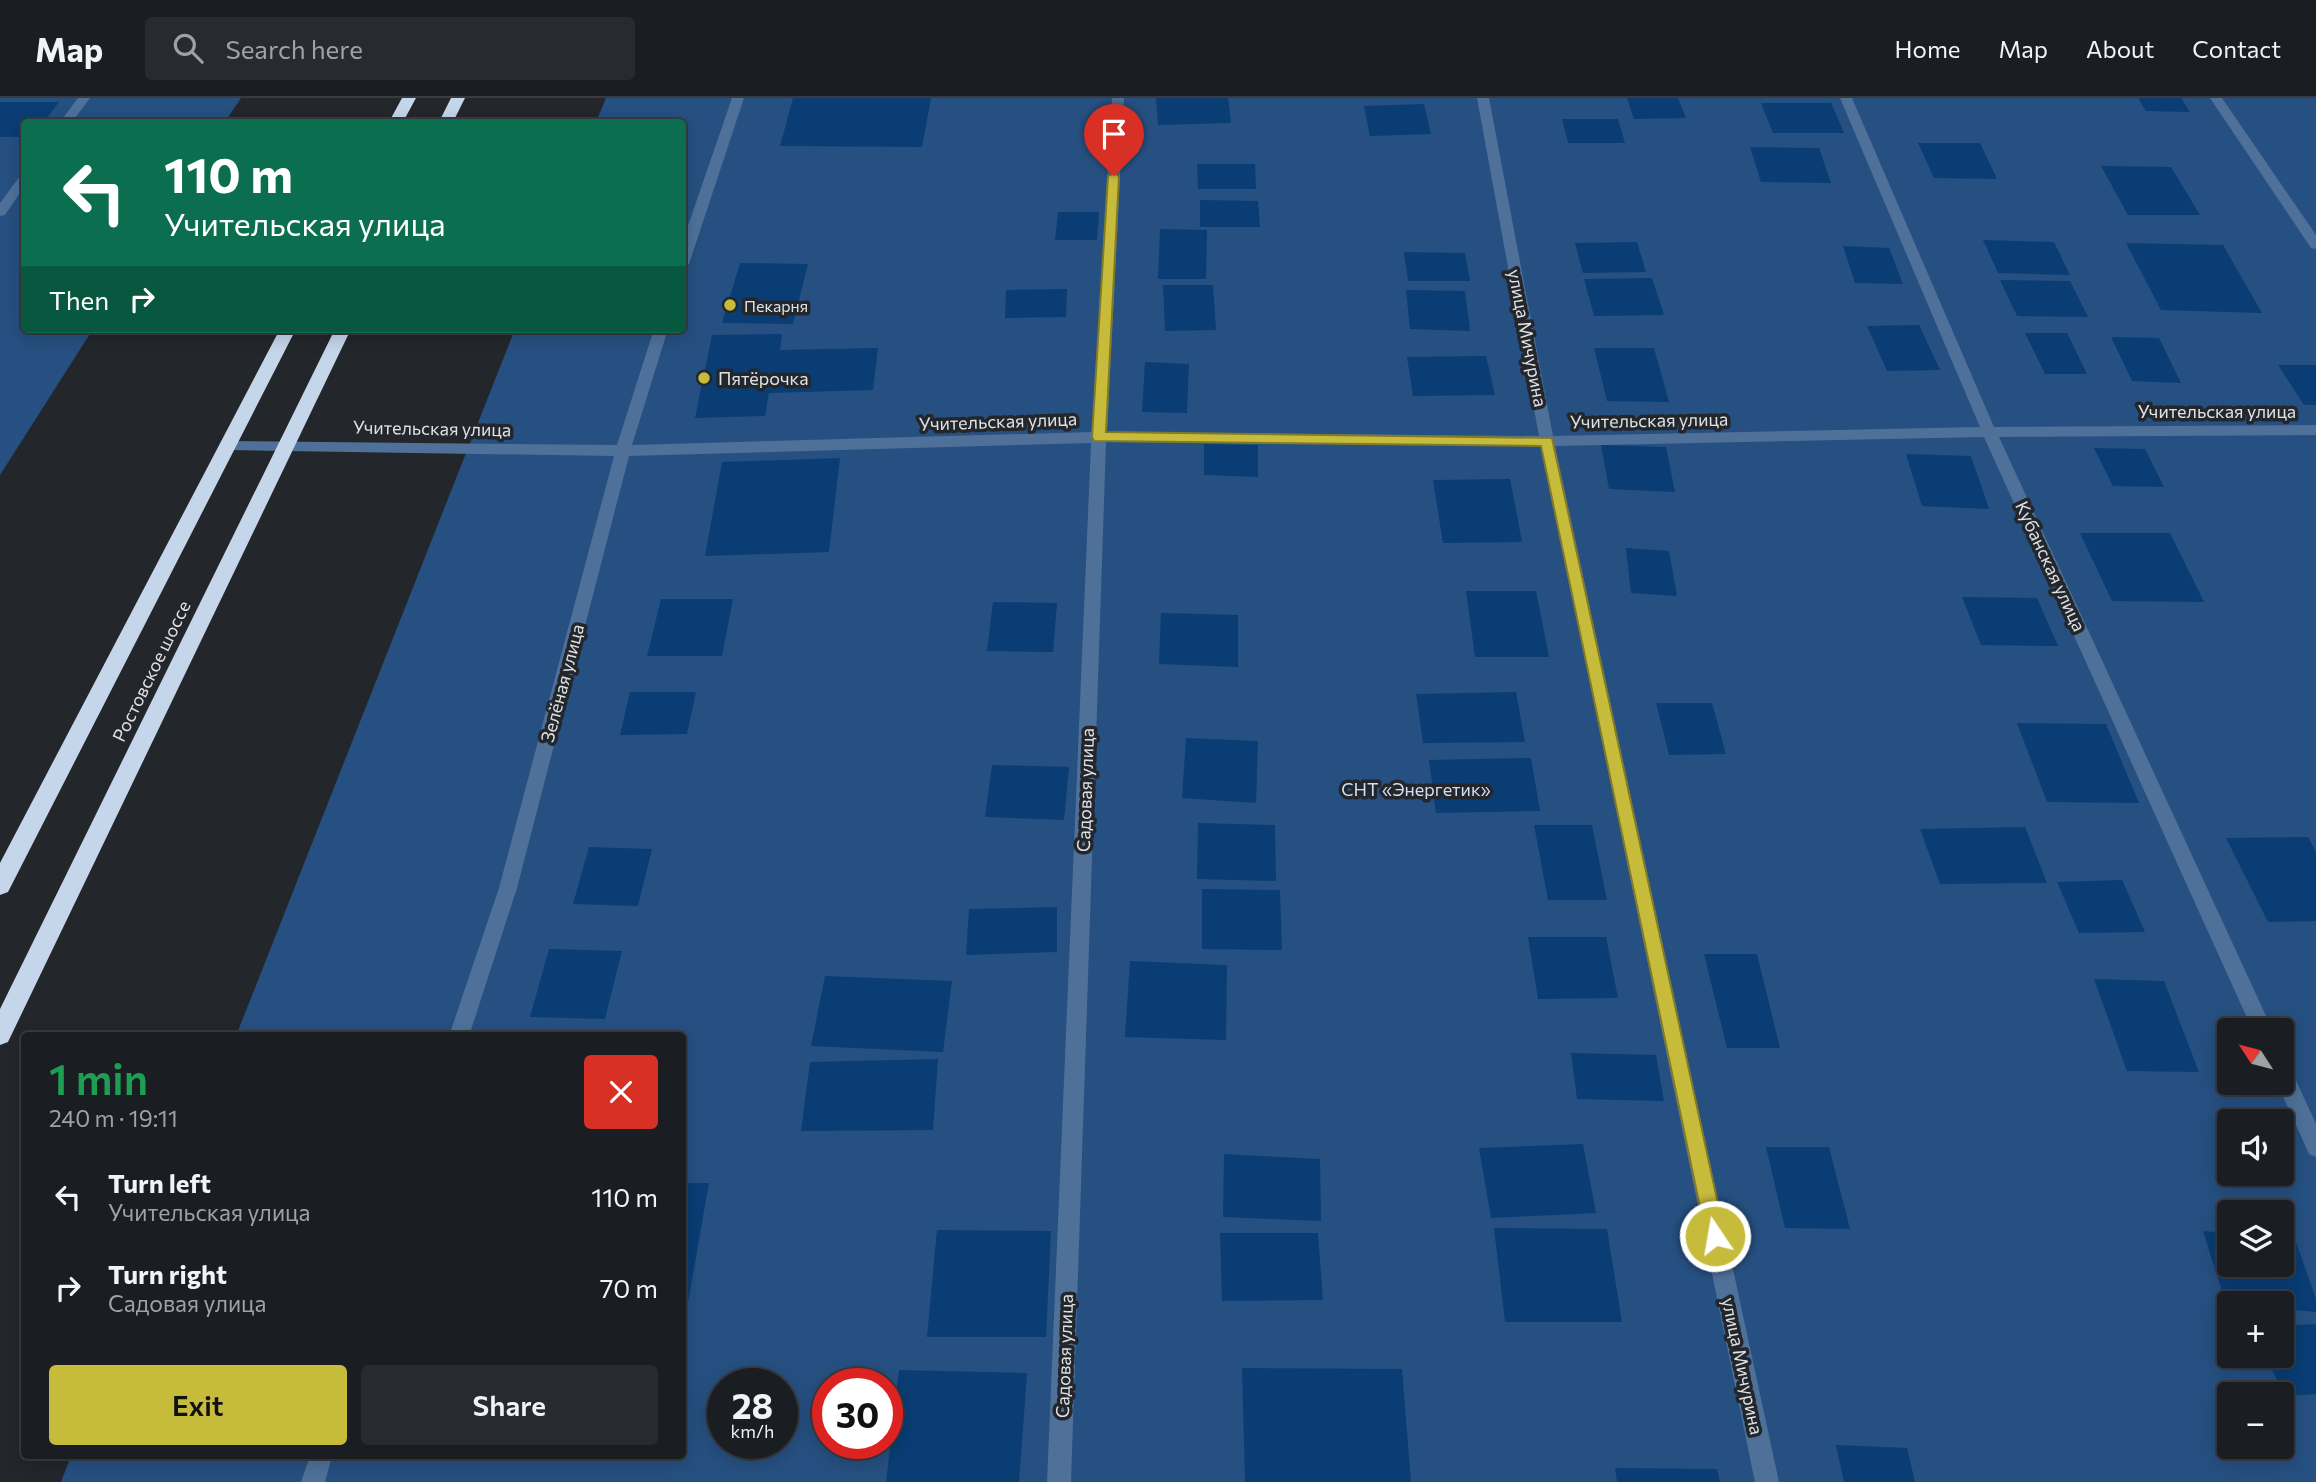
<!DOCTYPE html>
<meta charset="utf-8">
<style>
body{margin:0;font-family:Commissioner,sans-serif;background:#272a2e;color:#f1f3f6;height:100vh;display:flex;flex-direction:column;font-size:26px;white-space:nowrap}
*{box-sizing:border-box;margin:0}
p{font-size:23px;color:#9fa2a5}
.icon{flex:none;width:38px;height:38px;fill:none;stroke:currentColor;stroke-width:2;stroke-linecap:round;stroke-linejoin:round}
.map{position:relative;flex:1;overflow:hidden}
.sheet{position:absolute;left:21px;top:934px;width:665px;height:427px;display:flex;flex-direction:column;background:#1a1d21;border-radius:7px;box-shadow:0 4px 18px #0003,0 0 0 2px #383b3f}
.sheet>*{flex:none}
.guide{position:absolute;left:21px;top:21px;width:665px;height:214px;border-radius:7px;box-shadow:0 4px 18px #0003,0 0 0 2px #383b3f;background:#0b6e4f;color:#fff;overflow:hidden}
.needle{width:46px;rotate:306deg}
.tools{position:absolute;left:2217px;top:920px;display:grid;gap:14px}
.tools a{display:grid;place-items:center;width:77px;height:77px;border-radius:7px;background:#1a1d21;box-shadow:0 4px 18px #0003,0 0 0 2px #383b3f;font-size:35px}
.speed{position:absolute;left:707px;top:1270px;display:flex;gap:14px;font-size:35px;font-weight:700;text-align:center}
.speed>*{display:grid;place-content:center;width:91px;height:91px;border-radius:50%;background:#1a1d21;box-shadow:0 4px 18px #0003,0 0 0 2px #383b3f;line-height:1}
.speed small{font-size:18px;font-weight:400}
.speed .limit{border:10px solid #d22;background:#fff;color:#111}
.pin{position:absolute;display:grid;place-items:center;width:60px;height:60px;color:#fff;margin:-72px -30px;border-radius:50% 50% 50% 0;rotate:-45deg;box-shadow:0 0 7px #0007}
.pin .icon{rotate:45deg}
.me{position:absolute;width:77px;margin:-38px;rotate:348deg;stroke-linejoin:round;filter:drop-shadow(0 0 5px #0008)}
.turn{display:flex;align-items:center;gap:24px;height:147px;padding:0 28px;font-size:32px}
.turn .icon{width:91px;height:91px;stroke-width:2.5}
.turn b{display:block;font-size:49px;line-height:60px}
.then{display:flex;align-items:center;height:66px;padding:0 28px;background:#0003;gap:14px;font-size:26px}
.round{display:grid;place-items:center;flex:none;width:74px;height:74px;border-radius:7px;background:#272a2e}
.headline{display:flex;align-items:center;justify-content:space-between;height:119px;padding:0 28px}
h1{font-size:42px;font-weight:600;line-height:52px;color:#1e9e55}
.button{display:flex;gap:14px;margin-top:auto;padding:14px 28px}
.button a{flex:1;height:80px;border-radius:7px;background:#c7bb3c;color:#111;font-size:28px;font-weight:600;line-height:80px;text-align:center}
.button a+a{background:#272a2e;color:#f1f3f6}
ul{padding:0;list-style:none}
li{display:flex;align-items:center;gap:21px;height:91px;padding:0 28px}
li div{flex:1}
li b{display:block;font-size:26px}
li em{font-style:normal}
header{display:flex;align-items:center;gap:42px;box-sizing:border-box;height:98px;padding:0 35px;background:#1a1d21;border-bottom:2px solid #383b3f}
header strong{font-size:33px}
nav{display:flex;gap:38px;margin-inline-start:auto;font-size:24px}
.search{width:490px;height:63px;background:#272a2e;display:flex;align-items:center;gap:18px;box-sizing:border-box;padding:0 24px;border-radius:7px;color:#9fa2a5;font-size:26px}
.map>svg:first-child{display:block}
</style>
<header>
<strong>Map</strong>
<div class="search"><svg class="icon" aria-label="search" viewBox="0 0 24 24"><circle cx="10" cy="10" r="6"/><path d="M15 15l6 6"/></svg>Search here</div>
<nav><a>Home</a><a>Map</a><a>About</a><a>Contact</a></nav>
</header>
<div class="map">
<svg width="2316" height="1384" viewBox="0 0 2316 1384">
<rect width="100%" height="100%" fill="#23272c"/>
<path fill="#265081" fill-rule="evenodd" d="M0,0H241L225,24H24V231H93L0,377Z
M606,0H2316V1384H61L71,1358H682V938H236L515,231H682V24H596ZM2230,933H2282V985H2230ZM2230,1024H2282V1076H2230ZM2230,1115H2282V1167H2230ZM2230,1206H2282V1258H2230ZM723,1286H782V1346H723ZM828,1286H887V1346H828ZM2230,1297H2282V1349H2230Z"/>
<path fill="#093d74" d="M793,0H931L922,49L780,48Z
M1156,0H1228L1231,25L1158,27Z
M1627,0H1678L1686,20L1634,21Z
M2138,0H2181L2190,14L2146,13Z
M0,4H59L44,24H24V39H0Z
M1761,5H1831L1844,35H1773Z
M1424,6L1431,36L1370,38L1364,8Z
M1562,21H1618L1625,45H1568Z
M1918,45H1980L1997,81L1934,80Z
M1750,49L1819,50L1831,85L1761,84Z
M1197,66H1255L1256,91H1198Z
M2101,68L2171,69L2200,117H2128Z
M1200,102L1258,103L1260,129H1200Z
M1058,114H1099L1097,142H1055Z
M1160,131L1207,132L1206,181H1158Z
M1983,142L2054,144L2070,177L1998,175Z
M1637,144L1646,174L1583,175L1575,145Z
M2126,145L2223,147L2262,215L2161,212Z
M1843,148L1889,150L1903,186L1855,185Z
M1404,154L1465,155L1470,183H1408Z
M740,165L808,166L793,226L722,225Z
M1652,180L1664,217L1594,218L1584,181Z
M2000,182L2070,183L2088,219L2017,218Z
M1163,187H1213L1216,232L1165,233Z
M1067,191L1066,219L1005,220L1006,192Z
M1406,192L1465,193L1470,233L1410,231Z
M1919,227L1940,272L1887,273L1867,228Z
M2025,235H2067L2087,276H2045Z
M782,236L780,252L878,250L873,292L769,295L765,318L695,320L712,237Z
M2111,239L2159,240L2181,285L2132,283Z
M1594,250H1654L1669,304L1607,303Z
M1486,258L1495,297L1413,298L1407,259Z
M1145,264L1189,266L1187,315L1142,314Z
M2278,267H2316V307H2304Z
M1204,346L1258,347V379L1204,377Z
M1601,347L1666,349L1675,394L1609,391Z
M2094,350L2145,351L2164,389L2113,388Z
M1906,356L1971,358L1989,411L1922,408Z
M840,360L829,454L705,458L722,364Z
M1510,381L1522,444L1443,445L1433,382Z
M2080,435H2170L2204,504L2112,503Z
M1626,450L1669,453L1677,498L1631,495Z
M1466,493H1536L1549,559H1475Z
M1962,499L2037,500L2058,548L1981,547Z
M661,501H733L722,558H647Z
M993,504L1057,505L1053,554L987,553Z
M1161,515L1238,517V569L1159,566Z
M630,594H696L687,636L620,637Z
M1516,594L1525,644L1423,645L1416,596Z
M1656,605H1712L1726,656L1669,657Z
M2017,625L2106,626L2139,705L2047,704Z
M1186,640L1258,643L1256,705L1182,700Z
M1531,660L1540,713L1436,715L1429,662Z
M992,667L1069,669L1064,722L985,719Z
M1198,725L1275,727L1276,783L1197,781Z
M1534,727H1592L1607,802H1548Z
M2025,729L2047,785L1940,786L1920,731Z
M2308,739L2316,754V823L2268,824L2226,740Z
M589,749L652,751L638,808L573,806Z
M2122,782L2145,834L2079,835L2057,784Z
M1202,791L1280,792L1282,852L1202,851Z
M1057,809V854L966,857L969,811Z
M1528,839H1606L1618,900L1538,901Z
M549,851L622,853L605,921L530,919Z
M1704,856H1757L1780,950H1727Z
M1130,863L1227,867L1226,942L1125,939Z
M825,878L952,883L943,954L811,948Z
M2094,881L2164,883L2199,974L2127,973Z
M1571,955L1656,957L1664,1003L1577,1001Z
M938,961L933,1032L801,1033L810,964Z
M1583,1046L1596,1115L1491,1120L1479,1050Z
M1766,1049H1829L1850,1131L1785,1130Z
M1224,1056L1320,1061L1321,1123L1223,1119Z
M682,1085H709L687,1210H682Z
M1494,1130L1607,1131L1622,1224H1505Z
M937,1132L1051,1133L1046,1239H927Z
M2203,1133L2230,1135V1167H2282V1140L2295,1141L2316,1201V1214L2282,1211V1206H2226Z
M1220,1135H1318L1323,1202L1222,1203Z
M2316,1226V1296L2284,1298L2266,1258H2282V1228Z
M1242,1270L1402,1271L1411,1384H1245Z
M899,1272L1027,1275L1019,1384H886Z
M1836,1347L1907,1350L1915,1384H1844Z
M1615,1370L1717,1371L1720,1384H1617Z"/>
<g fill="none" stroke-linecap="round" stroke-linejoin="round">
<path fill="#4f7199" fill-rule="evenodd" d="M78,0H90L72,24H60Z
M732,0H744L689,166L682,170V145Z
M1112,0H1124L1107,334L1539,338L1477,0H1489L1553,338L1980,329L1840,0H1852L1994,329L2316,327V337L1999,339L2273,933H2253L1984,339L1555,348L1779,1384H1755L1541,348L1106,344L1071,1384H1047L1091,345L629,358L517,790L469,938H449L499,790L614,358L228,352L221,347L223,343L617,347L654,231H668L632,347L1092,334Z
M2210,0H2222L2316,137V151L2311,150Z
M24,77V89L5,117L0,118V105L20,78Z
M2282,964L2289,967L2316,1026V1059L2309,1056L2277,985H2282Z
M310,1358H332L325,1384H301Z"/>
<path fill="#c5d5ea" fill-rule="evenodd" d="M402,0H416L403,24H389Z
M451,0H465L453,24H439Z
M280,231H296L8,794L0,797V765Z
M335,231H351L8,944L0,947V911Z"/>
</g>
<path fill="#c7bb3c" stroke="#817a27" stroke-width="2" d="M1114,75L1119,78L1106,334L1552,340L1725,1138L1722,1144L1715,1147L1708,1144L1706,1138L1541,348L1094,343L1092,339L1108,78Z"/>
<g fill="#c7bb3c" stroke="#23272c" stroke-width="2.5">
<circle cx="730" cy="207" r="7"/>
<circle cx="704" cy="280" r="7"/>
</g>
<g text-anchor="middle" dominant-baseline="central" stroke-width="7" stroke-linejoin="round" paint-order="stroke">
<g font-size="16" fill="#dfe2e5" stroke="#23272c" text-anchor="start">
<text x="744" y="207">Пекарня</text>
</g>
<g font-size="18" fill="#dfe2e5" stroke="#23272c">
<text transform="translate(1528 240) rotate(79)">улица Мичурина</text>
<text x="2217" y="313">Учительская улица</text>
<text transform="translate(1649 322) rotate(-1)">Учительская улица</text>
<text transform="translate(998 323) rotate(-2)">Учительская улица</text>
<text transform="translate(432 330) rotate(1)">Учительская улица</text>
<text transform="translate(2051 468) rotate(65)">Кубанская улица</text>
<text transform="translate(151 573) rotate(-64)">Ростовское шоссе</text>
<text transform="translate(562 585) rotate(-75)">Зелёная улица</text>
<text transform="translate(1085 692) rotate(-88)">Садовая улица</text>
<text transform="translate(1064 1258) rotate(-88)">Садовая улица</text>
<text transform="translate(1743 1268) rotate(78)">улица Мичурина</text>
</g>
<g font-size="18" fill="#dfe2e5" stroke="#23272c" text-anchor="start">
<text x="718" y="280">Пятёрочка</text>
</g>
<g font-size="18" fill="#d2dff0" stroke="#23272c">
<text x="1416" y="691">СНТ «Энергетик»</text>
</g>
</g>
</svg>
<div class="tools">
<a><svg class="needle" viewBox="-14 -14 28 28"><path d="M0-13l5 13h-10z" fill="#e53935"/><path d="M0 13l5-13h-10z" fill="#9fa2a5"/></svg></a>
<a><svg class="icon" aria-label="sound" viewBox="0 0 24 24"><path d="M4 9h4l5-4v14l-5-4H4zM17 9q2 3 0 6"/></svg></a>
<a><svg class="icon" aria-label="layers" viewBox="0 0 24 24"><path d="M12 4l9 5-9 5-9-5zM3 14l9 5 9-5"/></svg></a>
<a>+</a>
<a>−</a>
</div>
<div class="speed"><div>28<small>km/h</small></div><div class="limit">30</div></div>
<div class="pin" style="left:1114px;top:78px;background:#d93025"><svg class="icon" aria-label="arrive" viewBox="0 0 24 24"><path d="M6 21V4h12l-3 4 3 4H6"/></svg></div>
<svg class="me" style="left:1715px;top:1138px" viewBox="-20 -20 40 40"><circle r="17" fill="#c7bb3c" stroke="#fff" stroke-width="3"/><path d="M0-11L8 9 0 5-8 9z" fill="#fff"/></svg>
<div class="guide">
<div class="turn"><svg class="icon" aria-label="left" viewBox="0 0 24 24"><path d="M17 20v-9H6M10 6l-5 5 5 5"/></svg><div><b>110 m</b>Учительская улица</div></div>
<div class="then">Then<svg class="icon" aria-label="right" viewBox="0 0 24 24"><path d="M7 20v-9h11M14 6l5 5-5 5"/></svg></div>
</div>
<section class="sheet">
<div class="headline"><div><h1>1 min</h1><p>240 m · 19:11</p></div><a class="round" style="background:#d93025;color:#fff"><svg class="icon" aria-label="close" viewBox="0 0 24 24"><path d="M6 6l12 12M18 6L6 18"/></svg></a></div>
<ul>
<li><svg class="icon" aria-label="left" viewBox="0 0 24 24"><path d="M17 20v-9H6M10 6l-5 5 5 5"/></svg><div><b>Turn left</b><p>Учительская улица</p></div><em>110 m</em></li>
<li><svg class="icon" aria-label="right" viewBox="0 0 24 24"><path d="M7 20v-9h11M14 6l5 5-5 5"/></svg><div><b>Turn right</b><p>Садовая улица</p></div><em>70 m</em></li>
</ul>
<div class="button"><a>Exit</a><a>Share</a></div>
</section>
</div>
